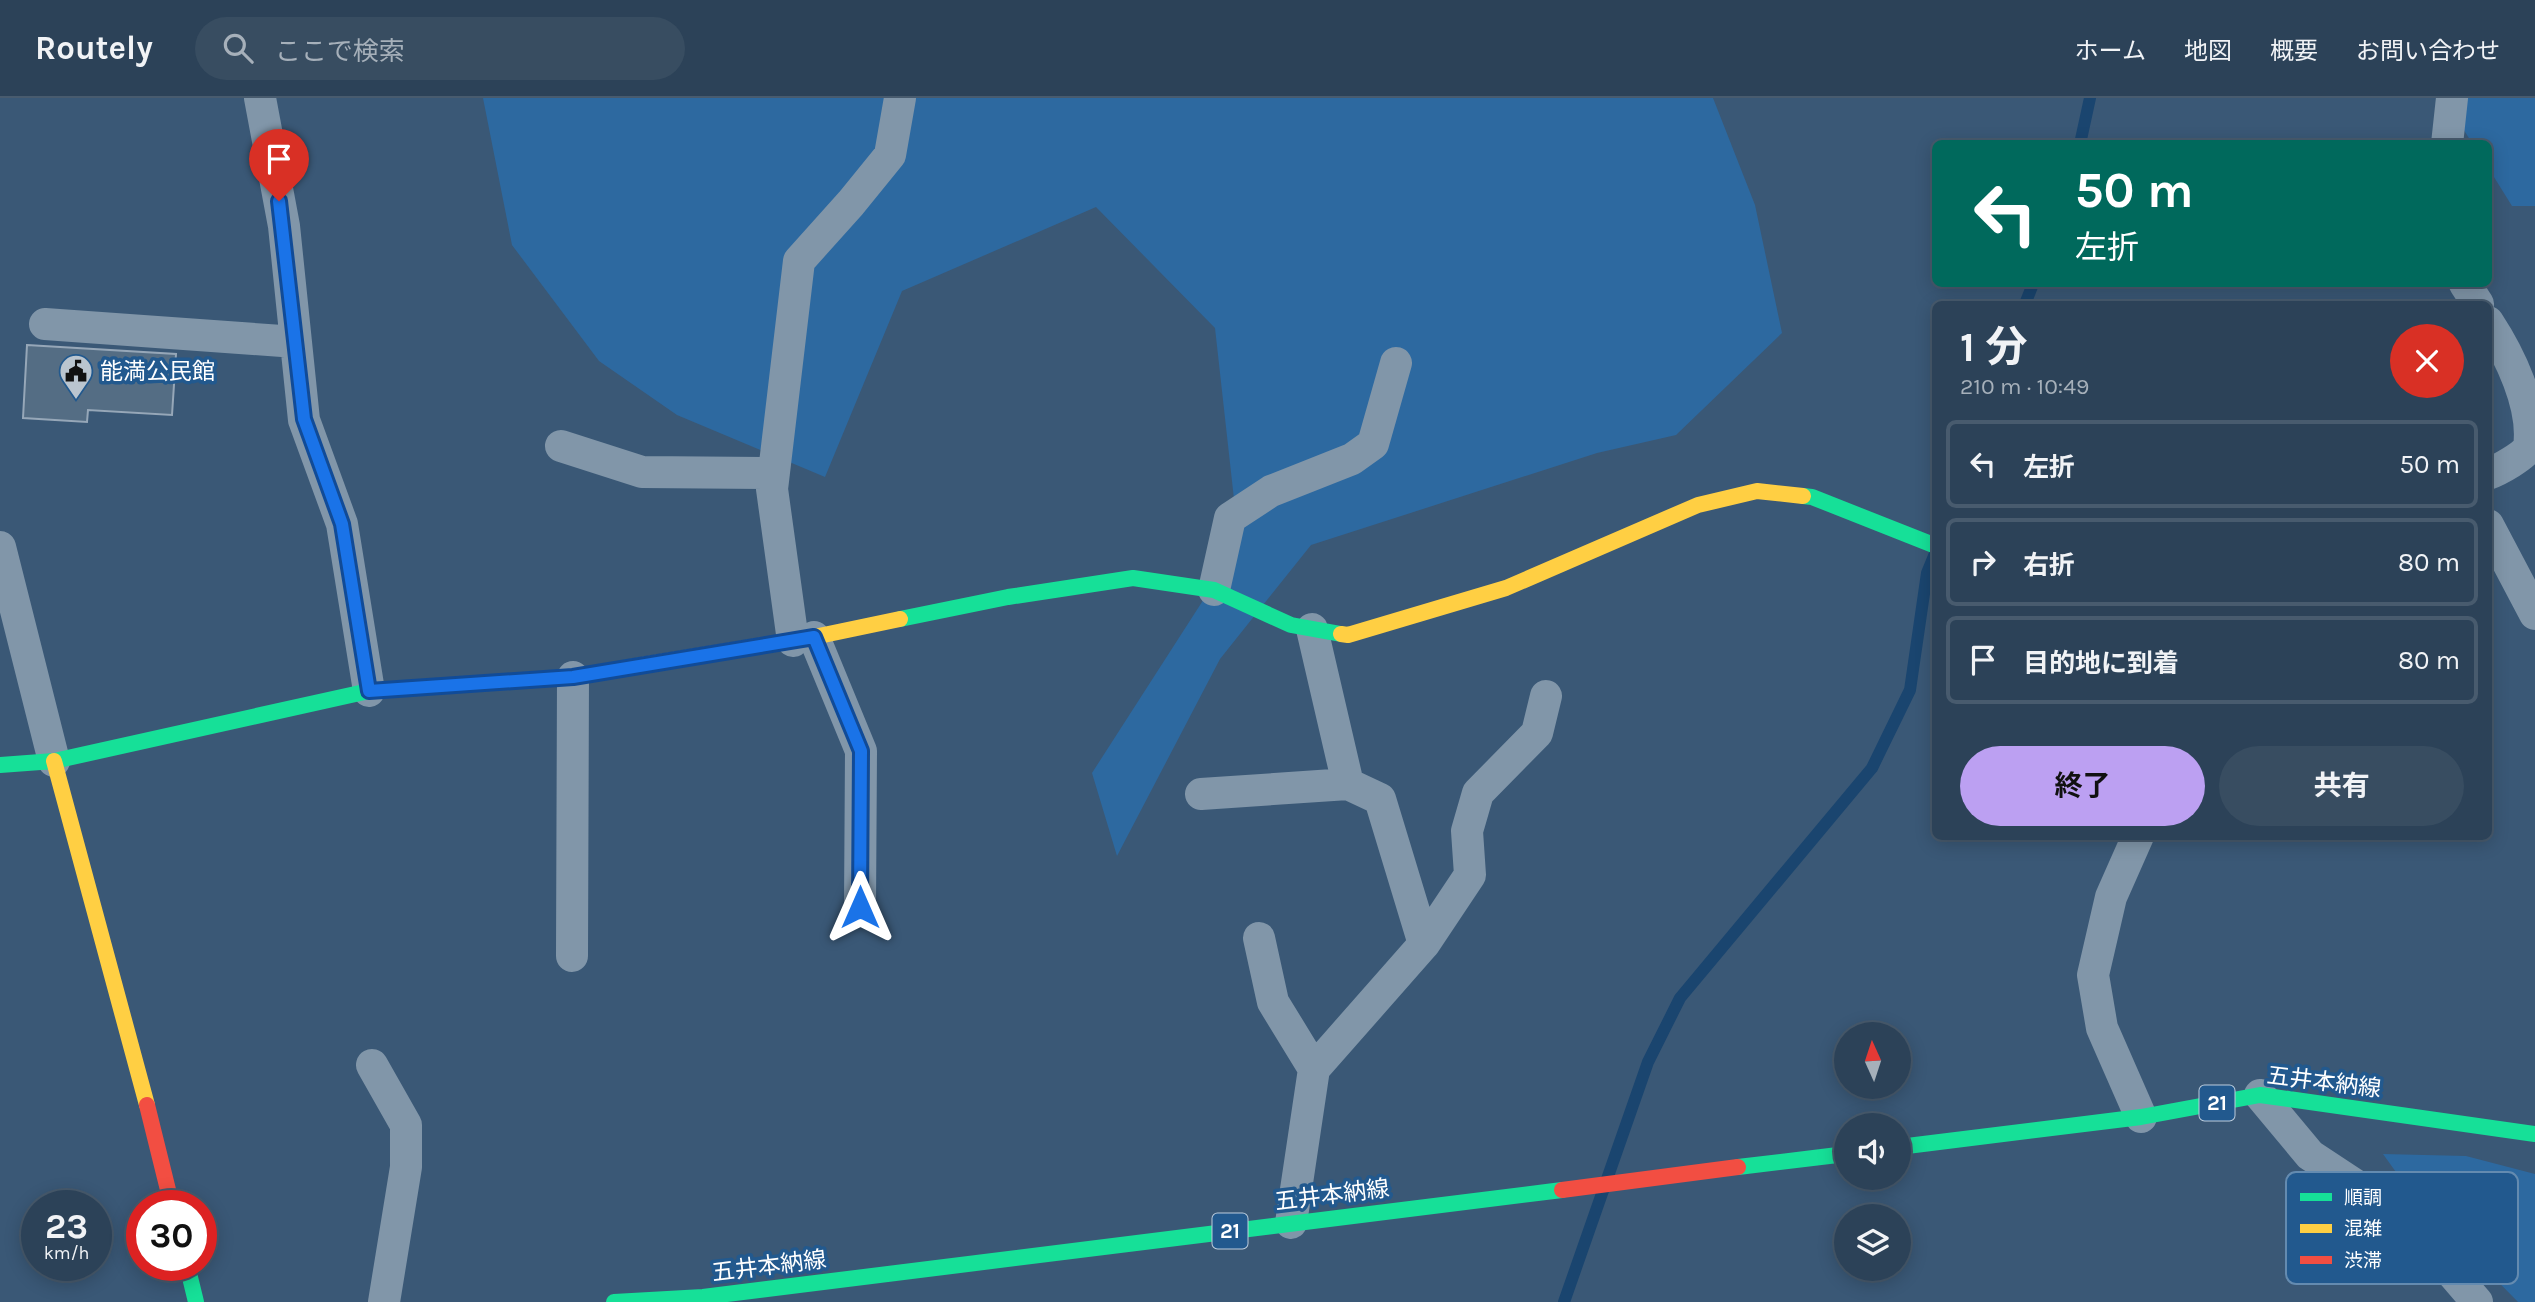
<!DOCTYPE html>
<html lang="ja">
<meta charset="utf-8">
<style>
body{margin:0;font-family:Karla,"Noto Sans JP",sans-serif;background:#384d61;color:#f1f3f6;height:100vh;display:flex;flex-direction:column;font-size:26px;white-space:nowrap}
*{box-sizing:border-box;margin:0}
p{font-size:23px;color:#a6b0ba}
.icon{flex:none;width:38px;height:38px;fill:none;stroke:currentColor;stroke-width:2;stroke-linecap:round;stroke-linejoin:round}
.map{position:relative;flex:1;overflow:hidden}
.drawer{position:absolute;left:1932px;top:203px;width:560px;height:539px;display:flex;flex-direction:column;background:#2c4258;border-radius:10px;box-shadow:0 4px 18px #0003,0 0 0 2px #485b6e}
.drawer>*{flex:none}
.banner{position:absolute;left:1932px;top:42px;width:560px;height:147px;border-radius:10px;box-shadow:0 4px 18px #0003,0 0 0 2px #485b6e;background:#00695c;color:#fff;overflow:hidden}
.needle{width:46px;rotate:357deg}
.buttons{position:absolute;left:1834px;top:924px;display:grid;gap:14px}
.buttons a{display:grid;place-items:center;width:77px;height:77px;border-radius:50%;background:#2c4258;box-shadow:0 4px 18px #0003,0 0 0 2px #485b6e;font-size:35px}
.speed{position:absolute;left:21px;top:1092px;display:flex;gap:14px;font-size:35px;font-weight:700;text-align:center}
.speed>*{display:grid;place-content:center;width:91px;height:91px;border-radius:50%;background:#2c4258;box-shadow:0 4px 18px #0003,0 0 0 2px #485b6e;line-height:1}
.speed small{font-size:18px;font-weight:400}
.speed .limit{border:10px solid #d22;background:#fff;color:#111}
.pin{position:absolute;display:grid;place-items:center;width:60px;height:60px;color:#fff;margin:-72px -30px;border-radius:50% 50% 50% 0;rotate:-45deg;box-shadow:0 0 7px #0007}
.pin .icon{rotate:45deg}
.me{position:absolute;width:77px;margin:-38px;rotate:0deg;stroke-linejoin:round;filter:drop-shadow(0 0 5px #0008)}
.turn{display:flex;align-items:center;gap:24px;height:147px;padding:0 28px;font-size:32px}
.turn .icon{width:91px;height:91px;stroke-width:2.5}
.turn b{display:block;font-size:49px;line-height:60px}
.round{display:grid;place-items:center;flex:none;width:74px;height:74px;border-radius:37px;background:#384d61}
.headline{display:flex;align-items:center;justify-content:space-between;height:119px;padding:0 28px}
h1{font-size:42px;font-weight:700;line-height:52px}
.primary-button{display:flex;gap:14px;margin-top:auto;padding:14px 28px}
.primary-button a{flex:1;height:80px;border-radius:42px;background:#bca0f2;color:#111;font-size:28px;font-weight:700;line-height:80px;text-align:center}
.primary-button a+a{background:#384d61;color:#f1f3f6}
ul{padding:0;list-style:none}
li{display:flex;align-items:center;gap:21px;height:88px;margin:0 14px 10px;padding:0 14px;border:4px solid #485b6e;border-radius:10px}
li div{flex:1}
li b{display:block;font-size:26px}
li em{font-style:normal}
header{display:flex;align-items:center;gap:42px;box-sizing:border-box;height:98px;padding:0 35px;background:#2c4258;border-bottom:2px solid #485b6e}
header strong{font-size:33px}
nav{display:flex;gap:38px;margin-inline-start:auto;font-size:24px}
.search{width:490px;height:63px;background:#384d61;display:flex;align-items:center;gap:18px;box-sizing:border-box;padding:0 24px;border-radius:38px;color:#a6b0ba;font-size:26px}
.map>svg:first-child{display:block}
</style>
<header>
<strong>Routely</strong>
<div class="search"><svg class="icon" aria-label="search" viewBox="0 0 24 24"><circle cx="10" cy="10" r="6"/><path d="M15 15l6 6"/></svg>ここで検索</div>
<nav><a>ホーム</a><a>地図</a><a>概要</a><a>お問い合わせ</a></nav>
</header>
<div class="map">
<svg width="2535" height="1204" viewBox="0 0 2535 1204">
<rect width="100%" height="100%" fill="#3a5876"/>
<path fill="#2d69a0" d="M483,0H1713L1755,107L1782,235L1676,337L1597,355L1311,447L1220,561L1117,758L1092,675L1220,476L1235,410L1215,230L1096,109L902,193L825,379L677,317L599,263L512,147Z
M2444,0H2535V108H2512L2489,71L2488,46L2472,45Z
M2383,1056L2466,1058L2535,1076V1204H2518L2411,1095Z"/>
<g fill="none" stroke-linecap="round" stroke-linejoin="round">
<path stroke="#1a456f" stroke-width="12" d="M2080,46L2090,0
M2025,206L2033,186
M1564,1204L1648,964L1680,900L1872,670L1910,592L1927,475L1936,453"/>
</g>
<path fill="#546d84" stroke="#96a7b8" stroke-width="2" d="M27,247L176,256L172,317L88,312L87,324L23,320Z"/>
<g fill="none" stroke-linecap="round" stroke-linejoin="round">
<path stroke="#8196a9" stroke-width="32" d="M260,0L284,128L304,322L342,426L369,593
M2447,46L2452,0
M2465,186L2478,206
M2488,224C2509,256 2535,308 2529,349C2524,358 2499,372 2488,376
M45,226L296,244
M561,348L642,374L774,375
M2488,427L2535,516
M0,449L54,663
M1214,492L1230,420L1271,393L1352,361L1373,346L1396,265
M1312,531L1348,686
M814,539L861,653L860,809
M793,543L772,391L799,163L851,105L890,57L900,0
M1201,696L1348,686L1380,701L1424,846L1314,971L1291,1125
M2138,738L2111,799L2093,877L2102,930L2141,1019
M1259,840L1273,904L1314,971
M1424,846L1470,777L1467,733L1478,695L1537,635L1546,598
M572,858L573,579
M372,967L406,1027V1069L384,1204
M2260,997L2310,1057L2404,1119L2477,1204"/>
<path stroke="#16e098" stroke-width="16" d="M1803,398L1812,399L1936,448
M900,521L1008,499L1133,480L1214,492L1291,527L1341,536
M0,667L54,663L369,593L573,579L643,567
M1899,1049L2141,1019L2260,997L2535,1036
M1738,1069L1846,1056
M187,1167L196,1204
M614,1204L703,1199L1562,1092"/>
<path stroke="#ffcf43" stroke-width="16" d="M1341,536L1348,537L1506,490L1698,407L1757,393L1803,398
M643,567L814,539L900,521
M54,663L147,1007"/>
<path stroke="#f24e42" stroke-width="16" d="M147,1007L172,1108
M1562,1092L1738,1069"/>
</g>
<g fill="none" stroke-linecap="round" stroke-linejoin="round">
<defs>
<path id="route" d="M279,103L304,321L342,426L369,593L573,579L814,539L861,653L860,809"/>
</defs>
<use href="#route" stroke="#114b97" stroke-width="18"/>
<use href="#route" stroke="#1a73e8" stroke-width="12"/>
</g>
<defs>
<symbol id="civic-pin" viewBox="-11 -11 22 30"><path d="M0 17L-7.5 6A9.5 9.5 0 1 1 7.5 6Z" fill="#bac5cf" stroke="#22598e"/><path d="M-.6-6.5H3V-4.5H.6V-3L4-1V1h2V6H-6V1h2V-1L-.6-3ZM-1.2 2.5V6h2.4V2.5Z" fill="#111"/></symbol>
</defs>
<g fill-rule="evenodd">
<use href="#civic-pin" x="57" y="254" width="38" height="52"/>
</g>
<g text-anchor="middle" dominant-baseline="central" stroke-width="7" stroke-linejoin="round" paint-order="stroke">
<g fill="#22598e" stroke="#bdcddd" stroke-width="2">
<rect x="2199.5" y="987.5" width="35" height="35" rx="5"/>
<rect x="1212.5" y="1115.5" width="35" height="35" rx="5"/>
</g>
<g font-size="21" font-weight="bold" fill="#fff">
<text x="2217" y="1005">21</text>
<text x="1230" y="1133">21</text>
</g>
<g font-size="23" fill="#fff" stroke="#22598e" text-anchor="start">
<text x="100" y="273">能満公民館</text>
</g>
<g font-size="23" fill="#fff" stroke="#22598e">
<text transform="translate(2324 984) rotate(7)">五井本納線</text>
<text transform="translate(1332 1097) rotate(-7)">五井本納線</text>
<text transform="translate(769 1168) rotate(-7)">五井本納線</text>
</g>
</g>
<rect x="2286" y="1074" width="232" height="112" rx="10" fill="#22598e" stroke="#648bb0" stroke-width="2"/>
<rect x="2300" y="1095" width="32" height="8" fill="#16e098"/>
<rect x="2300" y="1126" width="32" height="9" fill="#ffcf43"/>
<rect x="2300" y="1158" width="32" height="8" fill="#f24e42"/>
<g font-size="19" fill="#fff">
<text x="2344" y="1106">順調</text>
<text x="2344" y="1137">混雑</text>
<text x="2344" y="1169">渋滞</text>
</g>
</svg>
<div class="buttons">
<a><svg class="needle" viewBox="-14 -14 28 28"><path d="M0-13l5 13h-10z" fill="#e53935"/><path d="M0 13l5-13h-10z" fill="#a6b0ba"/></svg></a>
<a><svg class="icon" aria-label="sound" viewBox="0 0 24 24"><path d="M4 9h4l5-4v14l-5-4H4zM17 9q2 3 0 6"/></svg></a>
<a><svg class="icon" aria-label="layers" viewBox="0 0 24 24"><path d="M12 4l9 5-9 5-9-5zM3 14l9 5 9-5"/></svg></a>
</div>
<div class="speed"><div>23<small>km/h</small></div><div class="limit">30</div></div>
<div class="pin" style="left:279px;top:103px;background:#d93025"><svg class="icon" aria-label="arrive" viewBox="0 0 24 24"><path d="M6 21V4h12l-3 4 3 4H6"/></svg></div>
<svg class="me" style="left:860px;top:809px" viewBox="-20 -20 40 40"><path d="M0-17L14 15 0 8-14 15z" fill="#1a73e8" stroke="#fff" stroke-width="4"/></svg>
<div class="banner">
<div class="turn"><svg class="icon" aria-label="left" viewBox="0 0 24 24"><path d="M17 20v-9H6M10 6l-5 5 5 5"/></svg><div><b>50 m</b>左折</div></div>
</div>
<section class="drawer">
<div class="headline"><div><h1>1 分</h1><p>210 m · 10:49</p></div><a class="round" style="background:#d93025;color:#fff"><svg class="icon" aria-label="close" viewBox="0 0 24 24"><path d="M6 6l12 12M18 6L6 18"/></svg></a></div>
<ul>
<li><svg class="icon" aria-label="left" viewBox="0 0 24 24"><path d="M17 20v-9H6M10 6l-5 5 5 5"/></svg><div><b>左折</b></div><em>50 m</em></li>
<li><svg class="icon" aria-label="right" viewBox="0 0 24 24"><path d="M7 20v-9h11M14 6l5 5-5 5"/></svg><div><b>右折</b></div><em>80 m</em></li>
<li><svg class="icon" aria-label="arrive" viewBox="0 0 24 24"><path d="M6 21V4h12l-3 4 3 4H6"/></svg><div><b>目的地に到着</b></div><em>80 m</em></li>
</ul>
<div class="primary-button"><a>終了</a><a>共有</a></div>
</section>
</div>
